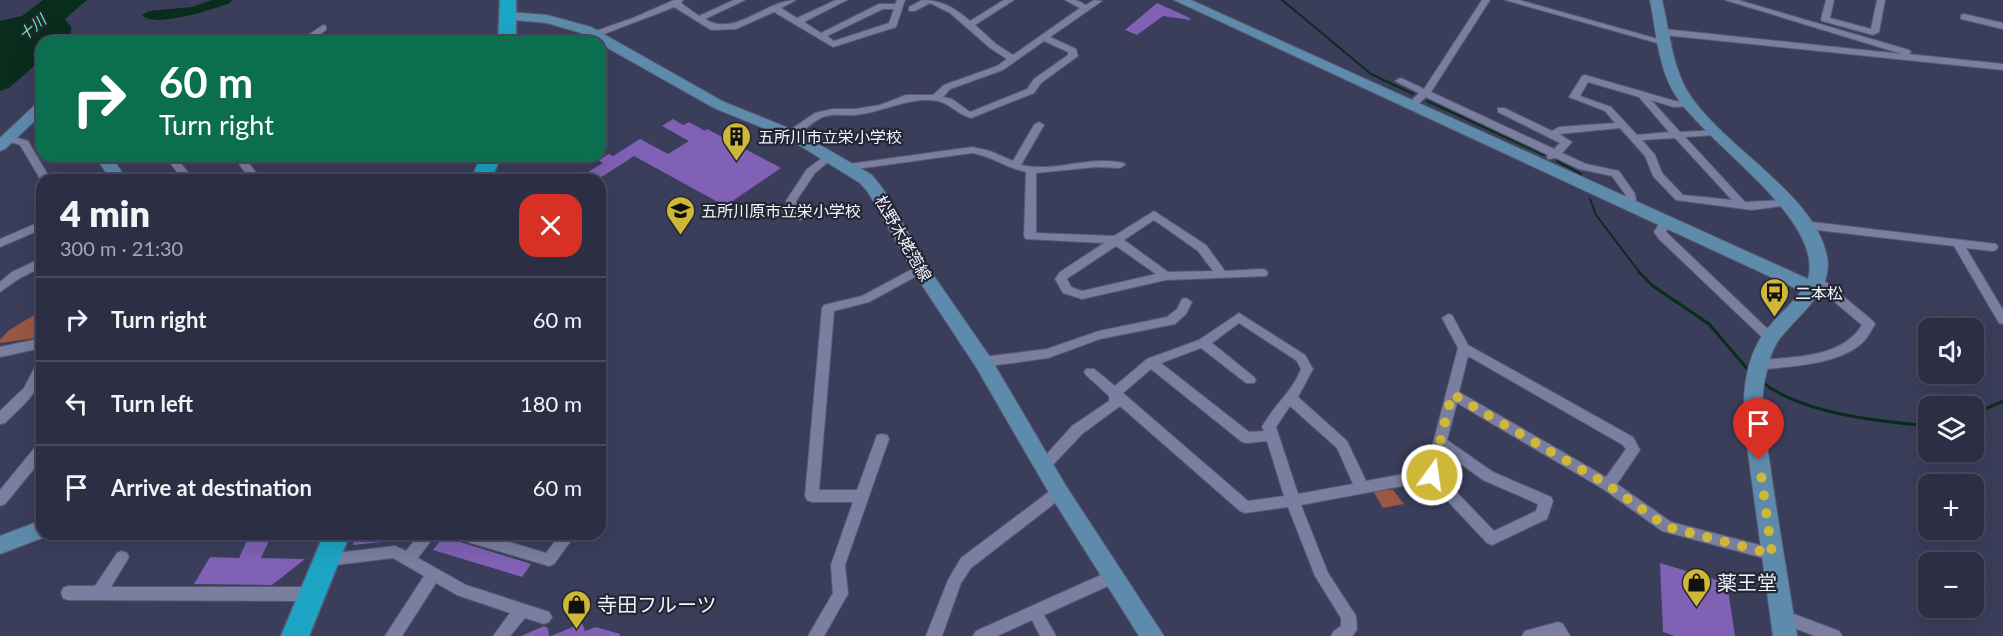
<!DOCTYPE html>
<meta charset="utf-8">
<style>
body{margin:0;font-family:Lato,"Noto Sans JP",sans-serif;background:#383a4f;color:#f1f3f6;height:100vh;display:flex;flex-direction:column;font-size:22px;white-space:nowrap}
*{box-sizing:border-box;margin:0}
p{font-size:20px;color:#a6a8b2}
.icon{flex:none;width:33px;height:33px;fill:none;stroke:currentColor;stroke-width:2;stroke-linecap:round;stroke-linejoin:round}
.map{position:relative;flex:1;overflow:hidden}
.drawer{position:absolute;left:36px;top:174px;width:570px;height:366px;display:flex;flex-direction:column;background:#2c2e44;border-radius:18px;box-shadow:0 6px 24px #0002,0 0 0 2px #484a5d}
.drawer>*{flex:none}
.guide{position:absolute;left:36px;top:36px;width:570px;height:126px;border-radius:18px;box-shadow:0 6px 24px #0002,0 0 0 2px #484a5d;background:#0b6e4f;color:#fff;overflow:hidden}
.tools{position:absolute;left:1918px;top:318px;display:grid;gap:12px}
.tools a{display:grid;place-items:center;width:66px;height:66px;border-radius:12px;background:#2c2e44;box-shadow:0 6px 24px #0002,0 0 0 2px #484a5d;font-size:30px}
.pin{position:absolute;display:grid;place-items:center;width:51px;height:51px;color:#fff;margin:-62px -26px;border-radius:50% 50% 50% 0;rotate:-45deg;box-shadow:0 0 6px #0007}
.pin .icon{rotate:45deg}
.me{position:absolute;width:66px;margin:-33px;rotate:14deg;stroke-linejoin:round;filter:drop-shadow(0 0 4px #0008)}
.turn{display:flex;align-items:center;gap:21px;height:126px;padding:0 24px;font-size:27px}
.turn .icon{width:78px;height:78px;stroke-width:2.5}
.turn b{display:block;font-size:42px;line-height:51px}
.round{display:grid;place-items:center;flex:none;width:63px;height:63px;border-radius:18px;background:#383a4f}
.overview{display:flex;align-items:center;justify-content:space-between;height:102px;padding:0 24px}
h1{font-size:36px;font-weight:800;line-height:45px}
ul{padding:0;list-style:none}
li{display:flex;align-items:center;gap:18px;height:84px;padding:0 24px;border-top:2px solid #484a5d}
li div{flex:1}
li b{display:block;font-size:22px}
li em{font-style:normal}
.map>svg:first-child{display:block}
</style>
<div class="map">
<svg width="2003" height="636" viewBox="0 0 2003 636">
<rect width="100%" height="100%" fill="#3a3e5b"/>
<path fill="#9a5741" d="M42,310V337L0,343V340L8,331Z
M1372,489L1393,490L1404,504L1383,508Z"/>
<path fill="#092d1c" d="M43,0H87L65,19L71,27V33L61,42H42V59L9,88L0,91V21L22,16Z"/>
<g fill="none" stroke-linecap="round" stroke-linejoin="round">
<path stroke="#092d1c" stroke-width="2" d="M1282,0L1371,74L1413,94
M1427,101L1544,155
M1557,161L1581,174
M1590,199L1596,215L1640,273"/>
<path stroke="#092d1c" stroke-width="3" d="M1639,272L1653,286L1709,324L1750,372
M1762,382C1802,414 1879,421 1929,426
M1974,414L2003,401"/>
<path fill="#092d1c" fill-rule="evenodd" d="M212,0H232L230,3C213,9 155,29 142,15L149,11L192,7Z"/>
</g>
<path fill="#8061b6" d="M1157,3L1190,18V20L1163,16L1137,35L1125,30Z
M673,119L683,125L689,122L705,131L707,129L781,168L725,206L634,156L600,178L588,172L603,163L598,160L609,154L613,156L640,139L668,154L689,141L662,126Z
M250,534H272L261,558L305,559L272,585L194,584L210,557L239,558Z
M356,534H391V541L353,545Z
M444,536L460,542L531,564L522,577L433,550Z
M1660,563L1727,583L1735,636H1675L1663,632Z
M582,623L585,631L596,627L620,634V636H551Z
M544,626L548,628L549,636H521Z"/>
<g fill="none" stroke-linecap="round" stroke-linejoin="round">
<defs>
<path id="street" d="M683,0L681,3L699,16L734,0H745L705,19C734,38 766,0 796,0L781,8L797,18L836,0H847L804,22L821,33L879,4H895L897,0H905L896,27L833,47L774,12L736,29L711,30L674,7C650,17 626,25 602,35C592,39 592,42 580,42L593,32L633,18L674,0ZM883,9H894L889,23L834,41L827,36Z
M922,0C942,0 955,8 970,21L1004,0H1014L975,25L996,44L1013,55L1080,8L1065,0H1076L1086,5L1094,0L1102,1L1050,37L1076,49L1078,56L1041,83L1034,93L971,118C958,115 951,104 938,101C909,96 885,112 856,115C845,116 834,113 823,117C811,121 801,138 787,136V132L815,113L832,109H855L880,105L906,95H933L944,85L997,66L1007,59L990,48L950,13L930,3L915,11H909V7ZM1044,41L1068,52V55L1034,79L1027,89L970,112L952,99L943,97L950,89L1003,70Z
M1482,0H1490L1431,92L1554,149L1560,143L1498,112V108H1504L1552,131L1559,127L1615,123L1605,111L1569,97L1582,76L1585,75L1675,101L1693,102V106L1674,107L1651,100L1680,132L1719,130V134L1715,135L1685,137L1745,202L1785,200L1789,201L1790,203L1789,205L1752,210L1676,200L1653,176L1645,156L1620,128L1559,134L1572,142L1562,153L1586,164L1619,171L1635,194L1636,200L1631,206L1627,207L1622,204L1626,199L1625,194L1612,176L1579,169L1556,158L1548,159L1547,157L1548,155L1426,97L1414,108H1408V104L1419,93L1395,81L1400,78L1403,79L1424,89ZM1588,82L1639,97L1669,132L1637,135L1611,107L1580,96ZM1675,138L1732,200L1683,195L1662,173L1655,155L1642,140Z
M1505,0H1519L1672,43L1667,46L1664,45Z
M1725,0H1738L1909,50L1911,52L1908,54L2003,64V70L1664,35L1660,32L1664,29L1902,54Z
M1826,0H1834L1830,18L1871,29L1877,0H1885L1879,32L1873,35L1822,21L1821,19Z
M1964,14L2003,23V29L1961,19V15Z
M323,25L326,26V30L309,42H298Z
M359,35L380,40L382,42H346Z
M160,39L166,40L168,42H155Z
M268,39H284L289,42H263Z
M1039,122L1044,125L1021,165C1055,173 1089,155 1124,163L1125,165L1120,168L1096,167L1036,173V233L1114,236L1154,211L1206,245L1225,271L1262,269L1266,270L1268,273L1266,276L1166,280L1082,299L1063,293L1055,279L1060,272L1104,243L1026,239L1024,236L1026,172C1007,168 991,156 972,153L849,170L844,167L849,164L972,147L990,151L1013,161L1034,125ZM1154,220L1198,251L1213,271L1168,272L1124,240ZM1116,246L1156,274L1082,291L1071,287L1067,279L1068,278Z
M8,135L28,141L51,180H42V182L20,145L4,140L3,138Z
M829,153L834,156L833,158L815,173L796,201L798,211L805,216L804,219L800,220L789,216L786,201L807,169Z
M113,156H128L107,165L102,162Z
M165,156H175L194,180H183Z
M233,156H243L262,180H251Z
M489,156H558L550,162H490L485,159Z
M1666,218L1671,222L1666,232L1667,233L1774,335L1776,338L1774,341H1766L1659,239L1654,232L1662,219Z
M42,221V229L0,247V239Z
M1804,221L1996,244L1998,247L1996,250L1992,251L1966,248L2003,310V324L1999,323L1954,246L1800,228L1798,225L1800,222Z
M42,258V267L20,278L0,292V282L12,272Z
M920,265L924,266L926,269L924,272L869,302L834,311L819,490H857L877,435L882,434L887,435L889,439L845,565L848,594L824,636H808L833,593L831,565L853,502H812L807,500L805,496L822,308L824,305L862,296Z
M1816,276L1820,277L1873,321L1875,324C1872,329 1869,335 1865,340C1842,365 1791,366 1759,370L1755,368L1753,365L1755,362L1759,360C1793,357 1842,358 1862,325L1812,283L1810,280Z
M1186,298L1192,302L1186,314L1175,324L1100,339L1048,358L983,367L979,365L977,362L979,359L983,357L1047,349L1099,331L1167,317L1177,309L1182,299Z
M1239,313L1305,355L1313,369L1298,397L1347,441L1366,481L1426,470L1458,348L1442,318L1448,314L1452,315L1468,345L1633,437L1640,450L1617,484L1671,522L1771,548L1776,550L1778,554L1776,558L1771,560L1662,531L1603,489L1457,403L1447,440L1493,472L1551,497L1553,501L1547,519L1492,545L1487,543L1429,481L1301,505L1328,573L1356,616L1357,629L1354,634L1352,636H1331L1334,631L1341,626V618L1315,576L1288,507L1245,513L1240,511L1120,406L1082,434L1049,469L1044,471L1039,469L1037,465L1072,426L1109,401V396L1086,375L1084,372L1086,369H1094L1115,386L1147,359L1199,340ZM1239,323L1297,361L1301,369C1293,391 1273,406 1262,427L1264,431L1249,432L1161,363L1201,348L1246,383H1254L1256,380L1254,377L1212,343ZM1468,356L1623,445L1626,449L1606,477L1459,392ZM1151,369L1242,442L1247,443L1267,441L1284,496L1248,501L1123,393ZM1290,406L1337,448L1353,484L1298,494L1276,427ZM1444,452L1483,480L1538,504L1536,511L1494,531L1439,474Z
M42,338V348L0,357V347Z
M42,359C42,393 27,401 5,423L0,424V411L24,388L38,361Z
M42,444V459L5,504L0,506V490L37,445Z
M1059,486L1064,488L1066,492L1064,496L971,568L961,583L942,636H926L948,580L961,558L1054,488Z
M420,534H436L418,558L466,585L549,612L552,617L549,622L544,624L525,618L510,636H493L510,613L457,595L436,583L402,636H385L424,576L393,558L327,566L322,564L320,560L322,556L327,554L395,546L406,551Z
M454,534H482L546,553L561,534H576L554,564L549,566L461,540L456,538Z
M122,551L127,553L129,557L111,587H312L317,589L319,594L317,599L312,601L68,600L63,598L61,593L63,588L68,586H95L117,553Z
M1112,570L1117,572L1119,577L1117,582L1044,615L1056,636H1040L1032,620L997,636H973L976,631Z
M1783,610L1839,631L1842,636H1815L1778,622L1775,617L1778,612Z
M1558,622L1563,624L1570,636H1522L1525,631Z"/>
<path id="secondary" d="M1174,0H1191L1808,279C1825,218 1705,144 1674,93C1658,66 1656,30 1650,0H1662C1669,29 1672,66 1688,92C1722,147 1815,193 1827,257C1834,292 1796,316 1778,341C1772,350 1768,364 1766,375C1758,404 1766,436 1770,465C1778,522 1788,579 1797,636H1773L1745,431C1742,398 1744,361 1764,333C1775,318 1790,306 1801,291Z
M507,12L547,15L591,27L724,102L796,131L872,175L883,189L927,266L990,357L1066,486L1164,636H1139L1052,498L976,367L914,273L868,192L860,183L786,137L714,108L581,33L547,23L502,19L500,16Z
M42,102V114L5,149L0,151V138L37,103Z
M95,156H111L127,180H111Z
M42,520V534L50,535L0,554V536Z"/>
<path id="highway" d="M500,0H516V42H498Z
M481,156H501L491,180H471Z
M324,534H350L309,636H281Z"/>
</defs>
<use href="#street" stroke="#585a71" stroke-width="2"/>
<use href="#secondary" stroke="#585a71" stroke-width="2"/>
<use href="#highway" stroke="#585a71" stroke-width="3"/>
<use href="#street" fill="#7a7ea0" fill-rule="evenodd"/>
<use href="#secondary" fill="#5e8aab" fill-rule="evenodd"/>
<use href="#highway" fill="#1da5c5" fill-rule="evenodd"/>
</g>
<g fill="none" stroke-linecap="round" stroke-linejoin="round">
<path stroke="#cfb837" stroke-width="10" stroke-dasharray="0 18" d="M1432,475L1452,394L1608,485L1667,527L1772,554L1759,460"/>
</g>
<defs>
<symbol id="building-pin" viewBox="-11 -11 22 30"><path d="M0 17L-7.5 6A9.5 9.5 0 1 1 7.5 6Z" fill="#cfb837" stroke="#242634"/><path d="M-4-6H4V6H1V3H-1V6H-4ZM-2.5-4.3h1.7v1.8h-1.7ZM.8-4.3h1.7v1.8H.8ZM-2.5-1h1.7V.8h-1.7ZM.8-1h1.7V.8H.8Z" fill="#111"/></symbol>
<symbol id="school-pin" viewBox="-11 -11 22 30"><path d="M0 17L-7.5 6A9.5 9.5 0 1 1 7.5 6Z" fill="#cfb837" stroke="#242634"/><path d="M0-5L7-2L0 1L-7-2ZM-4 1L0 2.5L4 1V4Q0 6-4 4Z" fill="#111"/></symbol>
<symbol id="bus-pin" viewBox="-11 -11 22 30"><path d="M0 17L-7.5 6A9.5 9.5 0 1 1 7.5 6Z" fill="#cfb837" stroke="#242634"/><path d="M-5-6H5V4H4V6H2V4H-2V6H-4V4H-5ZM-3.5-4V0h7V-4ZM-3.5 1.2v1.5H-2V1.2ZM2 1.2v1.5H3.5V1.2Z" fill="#111"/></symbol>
<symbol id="shop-pin" viewBox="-11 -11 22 30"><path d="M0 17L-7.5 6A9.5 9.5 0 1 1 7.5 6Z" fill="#cfb837" stroke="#242634"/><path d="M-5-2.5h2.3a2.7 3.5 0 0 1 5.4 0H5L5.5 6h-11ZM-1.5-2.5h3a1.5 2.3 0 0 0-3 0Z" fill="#111"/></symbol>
</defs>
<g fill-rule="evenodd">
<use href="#building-pin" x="720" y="120" width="33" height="45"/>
<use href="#school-pin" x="664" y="194" width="33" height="45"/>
<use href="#bus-pin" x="1758" y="276" width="33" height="45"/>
<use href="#shop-pin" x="1680" y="566" width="33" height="45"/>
<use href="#shop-pin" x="560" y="588" width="33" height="45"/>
</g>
<g text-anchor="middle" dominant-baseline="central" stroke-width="4.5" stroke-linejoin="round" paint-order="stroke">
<g font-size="15" font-style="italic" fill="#67f6af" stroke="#242634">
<text transform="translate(32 27) rotate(-40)">十川</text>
</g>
<g font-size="16" fill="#f3f4fc" stroke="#242634" text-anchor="start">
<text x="758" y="136">五所川市立栄小学校</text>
<text x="701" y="210">五所川原市立栄小学校</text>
<text x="1795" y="292">二本松</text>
</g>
<g font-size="16" fill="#f3f4fc" stroke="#242634">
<text transform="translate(904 238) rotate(60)">松野木姥萢線</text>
</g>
<g font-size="20" fill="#f3f4fc" stroke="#242634" text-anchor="start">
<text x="1717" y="582">薬王堂</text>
<text x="597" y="604">寺田フルーツ</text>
</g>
</g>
</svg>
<div class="tools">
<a><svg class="icon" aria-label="sound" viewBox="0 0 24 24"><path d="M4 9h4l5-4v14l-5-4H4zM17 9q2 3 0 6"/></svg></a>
<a><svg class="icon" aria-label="layers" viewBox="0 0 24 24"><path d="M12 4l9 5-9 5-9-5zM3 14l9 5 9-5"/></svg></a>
<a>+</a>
<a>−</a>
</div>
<div class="pin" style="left:1759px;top:460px;background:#d93025"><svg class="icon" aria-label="arrive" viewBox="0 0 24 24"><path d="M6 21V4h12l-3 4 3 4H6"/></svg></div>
<svg class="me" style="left:1432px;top:475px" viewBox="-20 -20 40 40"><circle r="17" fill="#cfb837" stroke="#fff" stroke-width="3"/><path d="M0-11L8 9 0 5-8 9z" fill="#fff"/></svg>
<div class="guide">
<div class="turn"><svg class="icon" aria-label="right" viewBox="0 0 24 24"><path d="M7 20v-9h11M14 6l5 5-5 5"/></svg><div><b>60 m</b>Turn right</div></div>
</div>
<section class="drawer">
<div class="overview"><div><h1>4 min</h1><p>300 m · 21:30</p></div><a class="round" style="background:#d93025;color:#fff"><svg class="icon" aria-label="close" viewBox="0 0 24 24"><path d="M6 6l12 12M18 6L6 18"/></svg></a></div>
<ul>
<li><svg class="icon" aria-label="right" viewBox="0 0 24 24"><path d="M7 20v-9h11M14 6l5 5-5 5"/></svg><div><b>Turn right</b></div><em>60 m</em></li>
<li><svg class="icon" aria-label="left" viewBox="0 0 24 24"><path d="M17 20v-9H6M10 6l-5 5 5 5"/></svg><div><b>Turn left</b></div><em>180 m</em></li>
<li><svg class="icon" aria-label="arrive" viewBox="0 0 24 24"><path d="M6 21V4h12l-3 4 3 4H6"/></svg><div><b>Arrive at destination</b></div><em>60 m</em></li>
</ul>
</section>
</div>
